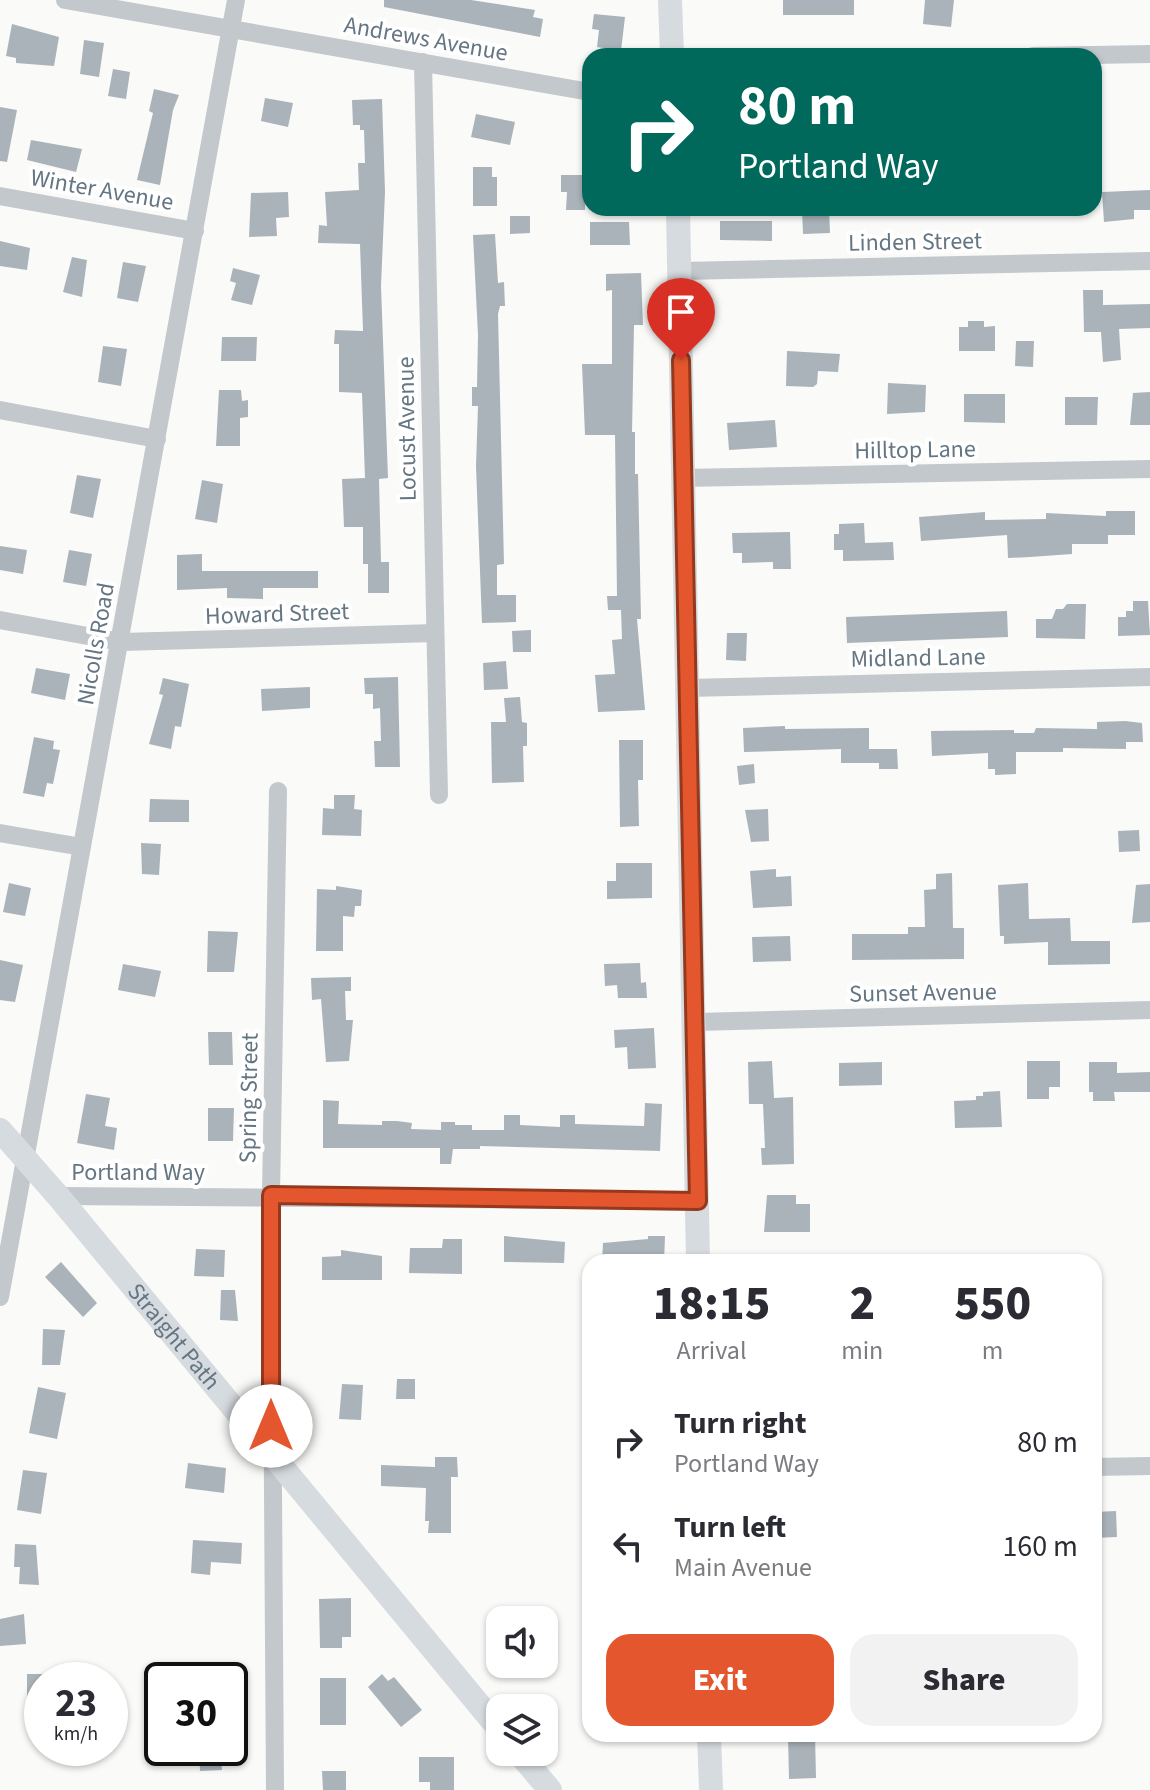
<!DOCTYPE html>
<style>
body{margin:0;font-family:"Source Sans 3",sans-serif;background:#f2f2f3;color:#2b2b33;height:100vh;display:flex;flex-direction:column;font-size:30px;white-space:nowrap}
*{box-sizing:border-box;margin:0}
p{font-size:26px;color:#7c7c81}
.icon{flex:none;width:44px;height:44px;fill:none;stroke:currentColor;stroke-width:2;stroke-linecap:round;stroke-linejoin:round}
.map{position:relative;flex:1;overflow:hidden}
.details{position:absolute;left:582px;top:1254px;width:520px;height:488px;display:flex;flex-direction:column;background:#fff;border-radius:24px;box-shadow:0 2px 6px #0004}
.details>*{flex:none}
.banner{position:absolute;left:582px;top:48px;width:520px;height:168px;border-radius:24px;box-shadow:0 2px 6px #0004;background:#00695c;color:#fff;overflow:hidden}
.fabs{position:absolute;left:486px;top:1606px;display:grid;gap:16px}
.fabs a{display:grid;place-items:center;width:72px;height:72px;border-radius:16px;background:#fff;box-shadow:0 2px 6px #0004;font-size:40px}
.speed{position:absolute;left:24px;top:1662px;display:flex;gap:16px;font-size:40px;font-weight:700;text-align:center}
.speed>*{display:grid;place-content:center;width:104px;height:104px;border-radius:50%;background:#fff;box-shadow:0 2px 6px #0004;line-height:1}
.speed small{font-size:20px;font-weight:400}
.speed .limit{border:4px solid #111;border-radius:12px;background:#fff;color:#111}
.pin{position:absolute;display:grid;place-items:center;width:68px;height:68px;color:#fff;margin:-82px -34px;border-radius:50% 50% 50% 0;rotate:-45deg;box-shadow:0 0 8px #0007}
.pin .icon{rotate:45deg}
.me{position:absolute;width:88px;margin:-44px;rotate:0deg;stroke-linejoin:round;filter:drop-shadow(0 0 6px #0008)}
.turn{display:flex;align-items:center;gap:28px;height:168px;padding:0 24px;font-size:36px}
.turn .icon{width:104px;height:104px;stroke-width:2.5}
.turn b{display:block;font-size:56px;line-height:68px}
.eta{display:flex;justify-content:space-evenly;align-items:center;height:136px;text-align:center}
.eta b{font-size:48px;font-weight:800;line-height:56px}
.primary-button{display:flex;gap:16px;margin-top:auto;padding:16px 24px}
.primary-button a{flex:1;height:92px;border-radius:24px;background:#e4572e;color:#fff;font-size:32px;font-weight:800;line-height:92px;text-align:center}
.primary-button a+a{background:#f2f2f3;color:#2b2b33}
ul{padding:0;list-style:none}
li{display:flex;align-items:center;gap:24px;height:104px;padding:0 24px}
li div{flex:1}
li b{display:block;font-size:30px}
li em{font-style:normal}
.map>svg:first-child{display:block}
</style>
<div class="map">
<svg width="1150" height="1790" viewBox="0 0 1150 1790">
<rect width="100%" height="100%" fill="#fafaf8"/>
<path fill="#aab3b9" d="M384,0H471L535,10L533,17L543,19L540,37L384,7Z
M783,0H854V15H783Z
M925,0H954L951,27L923,24Z
M594,14L625,17L621,51L597,47L599,30L592,29Z
M12,24L59,37L54,66L16,63V58L6,56Z
M84,40L104,43L99,77L80,74Z
M113,69L130,72L126,99L108,96Z
M154,89L179,95L173,110L160,185L137,180L153,113L149,111Z
M265,98L293,103L288,127L261,121Z
M382,99L385,192L381,286L388,478L379,479L381,562H389V593H368V564H363V527H344L342,479L365,478L362,393L339,392V344H334L335,330L363,331L360,244L318,243L319,225L327,226L325,192L359,190L358,163H365L364,130H360V125H353L352,100Z
M0,107L17,110L7,162L0,161Z
M476,114L515,122L510,145L471,137Z
M31,140L82,149L76,172L27,160Z
M473,167H492V177H497V206H473Z
M561,175H586L585,210H566L567,192H561Z
M1150,190V210H1134V219L1104,222L1102,192Z
M288,192L289,217L276,218L277,236L249,237L251,193Z
M829,208L830,233L803,234L802,209Z
M510,216H530V233L510,234Z
M720,221H772V241L720,240Z
M590,222H629L630,245H590Z
M495,234L498,283L504,282L505,306H500L498,314L504,564L497,565V595H516V622L482,623L476,466L478,406H472V387H477L478,335L473,235Z
M0,241L30,248L27,270L0,266Z
M72,257L87,260L82,297L63,292Z
M123,262L146,266L138,302L117,298Z
M233,268L260,275L252,305L231,300L236,283L230,281Z
M641,273L643,325H634L632,432H635V474H638L641,619H637L645,710L598,712L595,675L615,674L612,640L622,639L621,610H608L607,596H617L615,435H585L582,364H612V290L606,291V274Z
M1083,290H1103V305L1150,304V328L1119,329L1121,360L1103,362L1101,332H1084Z
M968,321H984V327L995,326V351H959V327H968Z
M222,337H257L256,361H221Z
M1016,341H1034L1033,367L1015,366Z
M103,346L127,349L121,386L98,382Z
M787,351L840,354L838,372L818,371L817,384L813,387L786,386Z
M888,383L926,385L925,412L887,414Z
M219,390H241L242,401L248,400V417L240,418V446H216Z
M1150,392V425H1130L1133,393Z
M964,394H1005V423L964,422Z
M1065,397H1098L1097,425H1065Z
M775,420L777,447L729,450L727,423Z
M77,475L101,479L93,518L70,513Z
M202,480L223,484L217,523L195,519Z
M1106,511H1135V535H1108V544H1072V554L1030,557L1008,558L1007,535L921,541L919,517L985,512V520L1046,519V513L1106,516Z
M864,523L865,543L893,542L894,560L843,561V550H834V534H839V524Z
M790,532L791,569H773V562L742,563V553H733L732,533Z
M0,546L27,550L23,574L0,570Z
M69,550L92,554L86,586L63,582Z
M202,554V571H318V588H263V599L227,598V588L177,590V555Z
M1133,601H1148L1150,635L1118,636V617H1126V611H1133Z
M1067,604H1086L1085,639L1036,638V619H1052L1056,609H1063Z
M1007,611L1008,637L847,643L846,617Z
M531,630V652H513L512,631Z
M727,633H747L746,661L726,660Z
M506,661L508,689L484,690L483,663Z
M36,668L70,674L65,700L31,693Z
M398,677L400,767H375L374,741H381L380,708L373,709V694H365L364,678Z
M163,678L189,684L181,727L175,726L171,749L149,744L163,695L159,694Z
M310,687V708L262,711L261,689Z
M520,697L522,722L527,723V746H523L524,782L492,783L491,722H506L504,698Z
M1125,721L1142,723L1143,742H1126V749L1063,748V752H1016V774L995,775V769H988V753L932,756L931,731L1014,730V733H1034L1036,728L1097,729V722Z
M785,726V729L869,728V749H897L898,769H879V763H841V749L744,752L743,728Z
M34,737L54,741L53,749L60,750L53,784L47,783L44,797L23,793Z
M619,740H643V780H638L639,826L620,827Z
M754,764L755,783L739,785L737,766Z
M334,795H355L354,809L362,810L361,836L322,835L323,808L334,809Z
M150,799L189,800V822H149Z
M768,809L769,841L751,842L745,810Z
M1139,830L1140,851L1119,852L1118,831Z
M141,843L161,844L159,875L142,874Z
M616,863H652V898L607,899V881H616Z
M776,869V877L791,876L792,906L753,908L750,871Z
M952,873L953,928H964V959L852,960V934H908V927H925L924,890L936,889V874Z
M9,883L31,888L25,916L3,912Z
M1028,883L1029,919L1070,918L1071,941H1110V964L1048,965V942L1004,944V936H1000L998,885Z
M1150,884V922L1132,923L1136,885Z
M336,886L362,890L361,906H355L354,917L343,916V951H316L317,889L336,890Z
M208,931L238,932L234,972H207Z
M790,936L791,961L753,962L752,937Z
M0,960L23,965L15,1002L0,1000Z
M640,963L641,983L646,982L647,998H618L617,985L605,986L604,964Z
M123,964L161,971L155,997L118,990Z
M351,977V991H345L346,1020H353L349,1061L326,1062L321,999L312,1000L311,978Z
M654,1028L656,1068L628,1069L627,1047L615,1048L614,1030Z
M208,1032H232L233,1065H209Z
M772,1061L774,1098L793,1097L794,1164L762,1165L761,1148H765L763,1104H749L748,1062Z
M1027,1061H1060V1087H1049V1099H1027Z
M882,1062V1085L839,1086V1063Z
M1089,1062H1117V1073L1150,1072V1092H1114L1115,1101H1093V1092H1089Z
M1000,1091L1002,1127L955,1128L954,1101L976,1100V1096H983V1092Z
M86,1094L110,1098L105,1126L117,1128L114,1150L77,1143Z
M323,1100L339,1101L338,1124L382,1125V1121H397L412,1123L411,1129L441,1130V1122H455V1125H472V1130H504V1115H520V1125L560,1127V1115H575V1124L644,1126L645,1103L662,1104L660,1151L480,1146V1149H453L451,1164H440V1148H323Z
M208,1108H234L233,1141H208Z
M767,1195H796V1204H810V1232H764Z
M504,1236L565,1242L564,1263L504,1262Z
M648,1236H665L664,1262H602L603,1243L648,1239Z
M443,1239H462V1274L409,1273L410,1248H442Z
M196,1249L225,1250L224,1277L194,1276Z
M341,1250L382,1256V1280H322V1257L341,1256Z
M61,1262L97,1303L83,1317L45,1277Z
M221,1290H235L238,1321L220,1320Z
M43,1329L65,1330L60,1365H42Z
M397,1379H415V1399H396Z
M342,1384L363,1385L361,1420L339,1419Z
M38,1387L66,1393L57,1439L29,1433Z
M435,1457H457L458,1477H451V1533H428L429,1521H425L426,1488L381,1486V1465L435,1467Z
M188,1463L226,1468L224,1493L185,1488Z
M23,1470L47,1473L41,1514L17,1510Z
M1116,1511L1117,1537L1094,1538V1512Z
M193,1540L242,1543L241,1564L211,1562L210,1575L191,1573Z
M15,1544L36,1545L39,1585L19,1584L20,1567H14Z
M351,1598V1637H342V1648H320L319,1599Z
M24,1614L26,1644L0,1646V1619Z
M192,1664L232,1665L231,1680H192Z
M27,1674H42V1697H27Z
M382,1674L388,1681L394,1677L422,1710L401,1727L368,1687Z
M320,1678H346V1725H320Z
M815,1735L816,1778L789,1779L788,1736Z
M199,1748H220L222,1770L200,1771Z
M419,1757H454V1790H430V1782H419Z
M322,1771H346V1790H323Z"/>
<g fill="none" stroke-linecap="round" stroke-linejoin="round">
<path stroke="#c3c8cc" stroke-width="18" d="M65,0L590,92
M1033,56L1150,54
M423,62L439,795
M0,196L195,231
M681,271L1150,261
M0,410L157,439
M681,478L1150,469
M0,620L121,642L435,633
M687,688L1150,677
M0,833L82,847
M696,1022L1150,1010
M58,1196L698,1201
M0,1297L236,0
M1094,1467L1150,1466
M275,1790L271,1195L278,791"/>
<g stroke="#d6dbdf" stroke-width="24">
<path d="M670,0L672,56"/>
<path d="M678,208L698,1262"/>
<path id="s1" d="M0,1130L58,1196L500,1730"/>
<path d="M709,1734L711,1790"/>
<path d="M518,1752L550,1790"/>
</g>
</g>
<g fill="none" stroke-linecap="round" stroke-linejoin="round">
<defs>
<path id="route" d="M271,1426V1195L698,1201L681,360"/>
</defs>
<use href="#route" stroke="#94391e" stroke-width="20"/>
<use href="#route" stroke="#e4572e" stroke-width="14"/>
</g>
<g text-anchor="middle" dominant-baseline="central" stroke-width="8" stroke-linejoin="round" paint-order="stroke">
<g font-size="24" fill="#657683" stroke="#fff">
<text transform="translate(426 39) rotate(10)">Andrews Avenue</text>
<text transform="translate(102 190) rotate(10)">Winter Avenue</text>
<text transform="translate(915 242) rotate(-1)">Linden Street</text>
<text transform="translate(407 429) rotate(-91)">Locust Avenue</text>
<text transform="translate(915 450) rotate(-1)">Hilltop Lane</text>
<text transform="translate(277 614) rotate(-2)">Howard Street</text>
<text transform="translate(96 644) rotate(-80)">Nicolls Road</text>
<text transform="translate(918 658) rotate(-1)">Midland Lane</text>
<text transform="translate(923 993) rotate(-1)">Sunset Avenue</text>
<text transform="translate(249 1098) rotate(-89)">Spring Street</text>
<text x="138" y="1172">Portland Way</text>
<text stroke="none"><textPath href="#s1" startOffset="270">Straight Path</textPath></text>
</g>
</g>
</svg>
<div class="fabs">
<a><svg class="icon" aria-label="sound" viewBox="0 0 24 24"><path d="M4 9h4l5-4v14l-5-4H4zM17 9q2 3 0 6"/></svg></a>
<a><svg class="icon" aria-label="layers" viewBox="0 0 24 24"><path d="M12 4l9 5-9 5-9-5zM3 14l9 5 9-5"/></svg></a>
</div>
<div class="speed"><div>23<small>km/h</small></div><div class="limit">30</div></div>
<div class="pin" style="left:681px;top:360px;background:#d93025"><svg class="icon" aria-label="arrive" viewBox="0 0 24 24"><path d="M6 21V4h12l-3 4 3 4H6"/></svg></div>
<svg class="me" style="left:271px;top:1426px" viewBox="-20 -20 40 40"><circle r="19" fill="#fff"/><path d="M0-13L10 11 0 6-10 11z" fill="#e4572e"/></svg>
<div class="banner">
<div class="turn"><svg class="icon" aria-label="right" viewBox="0 0 24 24"><path d="M7 20v-9h11M14 6l5 5-5 5"/></svg><div><b>80 m</b>Portland Way</div></div>
</div>
<section class="details">
<div class="eta">
<div><b>18:15</b><p>Arrival</p></div>
<div><b>2</b><p>min</p></div>
<div><b>550</b><p>m</p></div>
</div>
<ul>
<li><svg class="icon" aria-label="right" viewBox="0 0 24 24"><path d="M7 20v-9h11M14 6l5 5-5 5"/></svg><div><b>Turn right</b><p>Portland Way</p></div><em>80 m</em></li>
<li><svg class="icon" aria-label="left" viewBox="0 0 24 24"><path d="M17 20v-9H6M10 6l-5 5 5 5"/></svg><div><b>Turn left</b><p>Main Avenue</p></div><em>160 m</em></li>
</ul>
<div class="primary-button"><a>Exit</a><a>Share</a></div>
</section>
</div>
